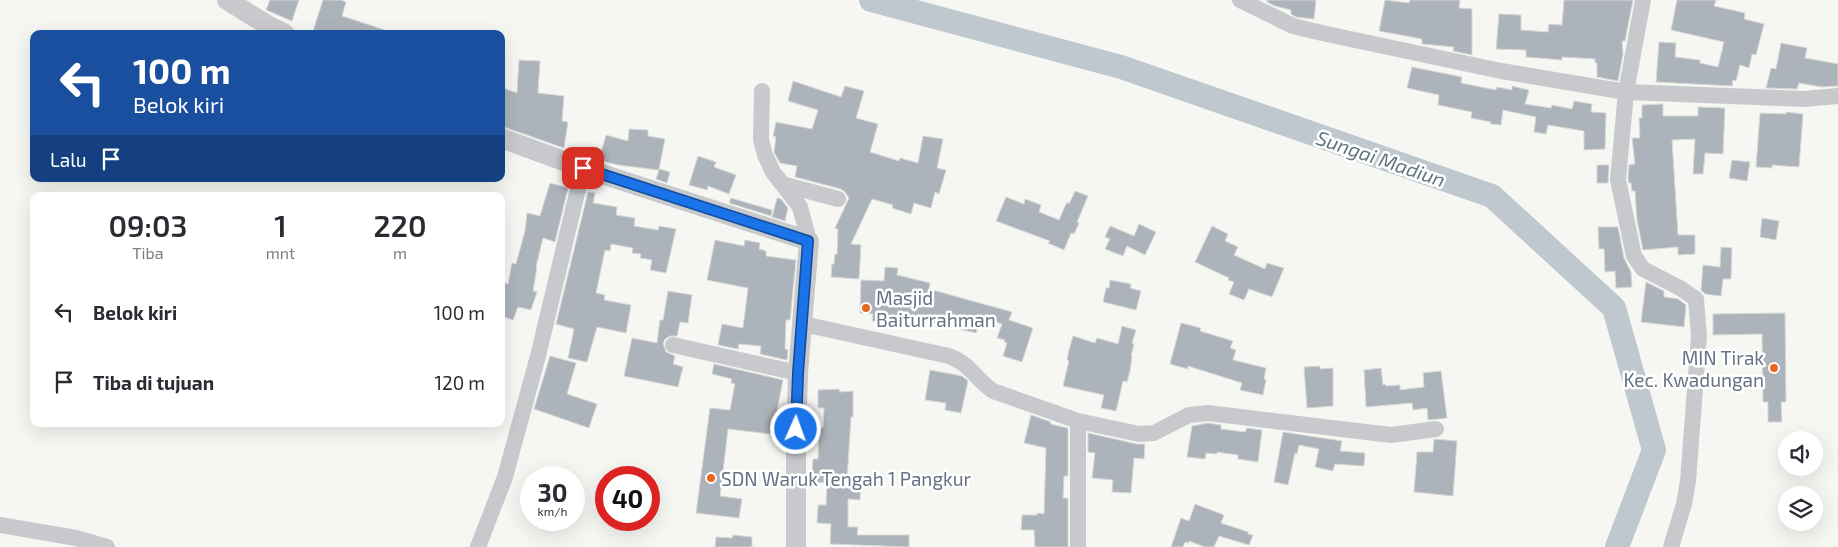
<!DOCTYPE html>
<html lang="id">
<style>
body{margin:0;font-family:"Exo 2",sans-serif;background:#f7f7f7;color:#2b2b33;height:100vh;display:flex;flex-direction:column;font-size:19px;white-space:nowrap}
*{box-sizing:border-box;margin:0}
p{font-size:16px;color:#7c7c81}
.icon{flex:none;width:28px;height:28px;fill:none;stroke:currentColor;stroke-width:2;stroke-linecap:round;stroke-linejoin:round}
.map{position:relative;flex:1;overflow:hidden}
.panel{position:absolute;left:30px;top:192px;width:475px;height:235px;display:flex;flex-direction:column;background:#fff;border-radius:10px;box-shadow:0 5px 20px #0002}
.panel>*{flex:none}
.hud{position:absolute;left:30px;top:30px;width:475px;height:152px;border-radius:10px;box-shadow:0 5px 20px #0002;background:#1a4fa0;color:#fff;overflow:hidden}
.controls{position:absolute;left:1778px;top:431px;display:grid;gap:10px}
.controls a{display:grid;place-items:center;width:45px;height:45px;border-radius:50%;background:#fff;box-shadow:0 5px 20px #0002;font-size:25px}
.speed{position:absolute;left:520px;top:466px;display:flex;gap:10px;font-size:25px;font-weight:700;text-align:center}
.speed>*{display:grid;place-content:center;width:65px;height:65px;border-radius:50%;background:#fff;box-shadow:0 5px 20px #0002;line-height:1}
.speed small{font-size:12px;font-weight:400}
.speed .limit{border:8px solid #d22;background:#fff;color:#111}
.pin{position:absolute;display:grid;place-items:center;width:42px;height:42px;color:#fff;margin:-21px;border-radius:10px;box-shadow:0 2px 8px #0006}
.me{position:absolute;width:55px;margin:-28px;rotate:2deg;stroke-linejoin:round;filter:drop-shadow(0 0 4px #0008)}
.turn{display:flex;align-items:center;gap:18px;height:105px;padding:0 20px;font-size:22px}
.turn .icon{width:65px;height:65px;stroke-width:2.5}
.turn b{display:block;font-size:35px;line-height:42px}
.then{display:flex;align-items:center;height:48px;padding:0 20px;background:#0003;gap:10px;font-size:19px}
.eta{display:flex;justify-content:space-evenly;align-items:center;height:85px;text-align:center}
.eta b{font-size:30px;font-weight:600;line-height:35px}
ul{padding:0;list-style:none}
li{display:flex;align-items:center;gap:15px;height:70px;padding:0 20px}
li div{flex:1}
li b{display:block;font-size:19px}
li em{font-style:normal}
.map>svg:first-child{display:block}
</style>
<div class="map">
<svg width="1838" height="547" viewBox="0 0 1838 547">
<rect width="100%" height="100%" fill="#f6f7f3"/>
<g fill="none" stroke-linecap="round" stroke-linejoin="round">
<path stroke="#bfc8cf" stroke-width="24" d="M871,0L1121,67L1492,196L1614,308L1654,450L1617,547"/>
</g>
<path fill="#acb3ba" stroke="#d8d8d6" d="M270,0H299L292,21L266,10Z
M323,0H341L346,2L342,16L391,32L390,34H312Z
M1267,0H1316L1314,19L1296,17L1291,14V10L1275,6L1267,2Z
M1385,0L1409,3L1410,0H1460L1459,8L1472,9V55L1453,51L1454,47L1422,44V39L1379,31Z
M1564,0H1633L1625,41H1622L1623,54L1618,81L1597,77V63H1595V59L1562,57V60L1526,57V50L1496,49L1499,14L1521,15V30L1548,32L1549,24L1562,25Z
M1677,0H1716L1714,6L1745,13L1744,19L1764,24L1756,55L1752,54L1749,68L1740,65L1736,81L1733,80L1732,86L1656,82L1659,42L1676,43L1675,57L1700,60V63L1718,67L1724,42L1671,30Z
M1781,43L1807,48L1805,58L1838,64V86L1822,87L1799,83L1797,89L1766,88L1771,68L1776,69Z
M519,60L540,61L538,93L564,96L562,121L568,122L564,148L501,126V87L517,93Z
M1412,67L1462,77L1461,83L1496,90L1497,87L1512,90V86L1529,90L1525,104L1551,108L1552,105L1572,109L1574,101L1592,104L1591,112L1606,113L1605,149L1584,150V131L1548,125L1546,134L1534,132L1536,117L1503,110L1501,125L1490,124L1491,122L1471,118L1472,112L1438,105L1439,95L1407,88Z
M793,81L841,97L845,86L864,91L856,118L878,124L870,152L899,161L900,158L918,163L923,136L943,139L937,168L946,170L939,194L935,192L931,208L914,203L911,214L892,208L893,205L872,199L851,244L861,245L859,279L831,277L832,264H834L835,254H837L838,229L835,228L849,198L845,192L841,189L795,177L797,166L780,163L774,152L776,137L773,136L776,122L812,129L818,110L788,101Z
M1663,104V116H1698V107L1725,108L1723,154L1705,153L1703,174H1693L1695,139L1672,140L1678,235H1695V254L1678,255V247L1643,250L1637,220L1635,191H1632L1631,183H1629L1628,179L1629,165L1635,164L1632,138H1640L1639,118H1642V105Z
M1786,112L1803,114L1799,167L1772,165V168L1756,167L1760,113L1786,114Z
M629,129L648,130V136L665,139L659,169L670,172L667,183L656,179L659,170L618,165L599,160L606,135L628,141Z
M698,156L716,162L714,167L736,175L729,194L708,186L707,190L689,185Z
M1732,160L1750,162L1747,181L1729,178Z
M1597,165H1609L1608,183H1597Z
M550,183L568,188L555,242L543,238L536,267H537L533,291L537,292L531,310L518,307L513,320L501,316V290L503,282L508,284L512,263L516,264L525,231L527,213L540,216Z
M1075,191L1088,196L1077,222L1079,223L1074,234L1071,233L1064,250L1048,243L1050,241L996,221L1006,197L1024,204L1025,199L1041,205L1039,212L1059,220L1067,202L1069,204Z
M588,192L595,193L593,203L617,207L616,215L635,218L634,226L658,230L659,226L676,229L666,273L650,270L652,260L640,258L641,254L632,253L633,248L611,244L610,251L605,250L596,293L605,295L604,300L631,305L626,333L597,327L587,362L568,358L574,329L556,324Z
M731,198L772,210L771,216L729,203Z
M777,198L781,199L788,208L785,221L772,217Z
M1762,218L1779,221L1776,240L1760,237Z
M1139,224L1156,232L1145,255L1127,246L1123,256L1105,249L1110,239L1105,237L1110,226L1134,236Z
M1212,226L1228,234L1225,241L1238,247L1234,255L1265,269L1267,263L1284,268L1272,297L1249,289L1244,300L1229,294L1234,282L1228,280L1229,278L1195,262Z
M1598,227H1618L1624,258L1631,272L1632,287L1616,288L1615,271L1605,272L1604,249H1599Z
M715,240L744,246L745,240L760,243L759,249L766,251V256L796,260L790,320H786L785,349L788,350L787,360L760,354L761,346L739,344L738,349L718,345L722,324L743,328L748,288L707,280Z
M1721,247L1732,248L1731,279H1723L1721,296L1705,294L1701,290L1703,265L1720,267Z
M885,267L898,268L897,275L930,283L929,289L1012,312L1009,320L1033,328L1022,362L1003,356L1007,343L1004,342L1005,340L997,338L1002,324L981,318L976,333L913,318L912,320L902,317L901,328H890L891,322L872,321L873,314L860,313L861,280L884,281Z
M1110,280L1131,284L1130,288L1141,291L1136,310L1103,302L1106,288H1109Z
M1646,282L1664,291V297L1678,299L1686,305L1684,327L1641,322Z
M668,291L692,295L688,323L680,322L677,336H670L665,339L663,343L666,352L675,356L673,364L683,367L678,387L624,376L632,338L657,343L660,320H663Z
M1785,313L1786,402H1781L1782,422H1768V402H1763L1762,334L1713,335V314Z
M1181,323L1201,328L1200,331L1233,341L1230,348L1236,350L1233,360L1266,368L1264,379L1266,380L1263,395L1240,390L1242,383L1188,366V369L1170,364Z
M1122,326L1136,330L1132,343L1134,344L1131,356H1132L1130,371L1127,382L1123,381L1116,411L1101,408L1104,395L1063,386L1069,361L1067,360L1069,350L1073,336L1095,343L1097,338L1118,344Z
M550,356L576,363L567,394L597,404L589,428L534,409Z
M714,364L783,380L776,416L782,417L779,435L728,429L720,496L742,499L739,518L696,513L710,408L730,410L735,384L731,383L732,379L712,374Z
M1320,366V369L1333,368V406L1307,408L1304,367Z
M1381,368L1383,385L1385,384L1386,386L1400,385V390L1424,387L1423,373L1441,371L1447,418L1428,420L1427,408L1413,410L1412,403L1366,407L1364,370Z
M930,370L962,376L968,381L961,413L945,410L946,403L925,400Z
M839,389L840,392L853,391V417H851L847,480L861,481L860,500L848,499V527H858L857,535H909V547L830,544L831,524L817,523L818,505H826L827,483L811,482L813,459H818L819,428H823L824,408H818V390Z
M1031,415L1051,422L1050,424L1068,428V476H1064L1063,498H1068V547H1035L1034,530H1021L1022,515H1037V513L1044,514L1046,448L1024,443Z
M1208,423L1221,425V429L1245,432L1247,428L1262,430L1258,462L1238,459V455L1217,452V454L1206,453L1205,459L1187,457L1192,426Z
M1283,432L1342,441L1340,451L1365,453L1364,466L1335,464L1333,471L1315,467L1319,449L1299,445L1297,454L1295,453L1288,485L1274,482Z
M1088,433L1137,444H1145L1144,459L1134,458L1131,493L1112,492L1113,480L1092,478L1095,453L1088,452Z
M1434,439L1457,441L1453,496L1414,492L1417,452H1433Z
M1195,504L1224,515L1221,523L1248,532V534L1253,535L1249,545L1219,536L1214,547H1205L1189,541L1188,543L1185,542L1183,547H1171L1181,518L1189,521Z
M733,535L752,537V547H715L716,537L732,538Z"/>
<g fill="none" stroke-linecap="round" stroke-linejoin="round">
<path stroke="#c7c9cd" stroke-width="16" d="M1240,0L1293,26L1322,33L1501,71L1626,92L1803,99L1838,96
M1643,0L1626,92L1618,180L1634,256L1643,269L1680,288L1696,299L1699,336L1688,481L1684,504L1671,547
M762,91L761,140L765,155L773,172L800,207L809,241
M782,184L838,199
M803,324L949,356C972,365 974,378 993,391L1078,421L1139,434L1154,433L1189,415L1208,413L1391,435L1436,429
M673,345L798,373
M0,525L76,538L107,547
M478,547L505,477L538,356L583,168
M1078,547V421"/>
<path stroke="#c7c9cd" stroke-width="20" d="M227,0L269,26L285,34
M501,138L583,168L809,241L798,373L796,447V547"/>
</g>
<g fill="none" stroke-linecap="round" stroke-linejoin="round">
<defs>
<path id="route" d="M583,168L808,241L798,373L796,429"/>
</defs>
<use href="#route" stroke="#114b97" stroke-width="12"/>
<use href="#route" stroke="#1a73e8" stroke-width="9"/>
</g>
<g fill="#e86722" stroke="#fff" stroke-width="2">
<circle cx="866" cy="308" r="5"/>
<circle cx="1774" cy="368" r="5"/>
<circle cx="711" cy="478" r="5"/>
</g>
<g text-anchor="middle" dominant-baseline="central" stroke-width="5" stroke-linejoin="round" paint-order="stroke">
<g font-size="19" fill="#657385" stroke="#fff" text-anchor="start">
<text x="876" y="297">Masjid<tspan x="876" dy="22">Baiturrahman</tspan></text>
<text x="1764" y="357" text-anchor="end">MIN Tirak<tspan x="1764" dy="22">Kec. Kwadungan</tspan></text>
<text x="721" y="478">SDN Waruk Tengah 1 Pangkur</text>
</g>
<g font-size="20" font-style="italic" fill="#607582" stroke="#fff">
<text transform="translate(1381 158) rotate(19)">Sungai Madiun</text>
</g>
</g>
</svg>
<div class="controls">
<a><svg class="icon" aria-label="sound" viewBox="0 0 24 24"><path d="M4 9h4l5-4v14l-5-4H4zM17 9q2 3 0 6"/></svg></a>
<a><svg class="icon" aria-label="layers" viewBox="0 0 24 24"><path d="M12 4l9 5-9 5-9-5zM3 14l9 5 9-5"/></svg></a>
</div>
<div class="speed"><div>30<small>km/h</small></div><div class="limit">40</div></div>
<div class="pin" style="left:583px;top:168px;background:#d93025"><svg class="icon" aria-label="arrive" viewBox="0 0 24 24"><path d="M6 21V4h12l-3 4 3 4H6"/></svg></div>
<svg class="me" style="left:796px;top:429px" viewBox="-20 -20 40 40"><circle r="17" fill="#1a73e8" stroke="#fff" stroke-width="3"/><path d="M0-11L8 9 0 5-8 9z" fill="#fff"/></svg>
<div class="hud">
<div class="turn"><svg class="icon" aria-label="left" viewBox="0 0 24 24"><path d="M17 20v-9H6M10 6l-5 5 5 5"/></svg><div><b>100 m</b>Belok kiri</div></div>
<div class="then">Lalu<svg class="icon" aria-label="arrive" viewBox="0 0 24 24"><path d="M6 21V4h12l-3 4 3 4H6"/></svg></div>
</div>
<section class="panel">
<div class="eta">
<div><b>09:03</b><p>Tiba</p></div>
<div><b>1</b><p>mnt</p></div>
<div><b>220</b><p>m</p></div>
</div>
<ul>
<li><svg class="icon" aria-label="left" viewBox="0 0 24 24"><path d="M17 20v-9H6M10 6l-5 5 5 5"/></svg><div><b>Belok kiri</b></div><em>100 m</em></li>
<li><svg class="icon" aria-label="arrive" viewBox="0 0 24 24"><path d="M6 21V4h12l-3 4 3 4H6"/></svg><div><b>Tiba di tujuan</b></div><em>120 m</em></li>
</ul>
</section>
</div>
